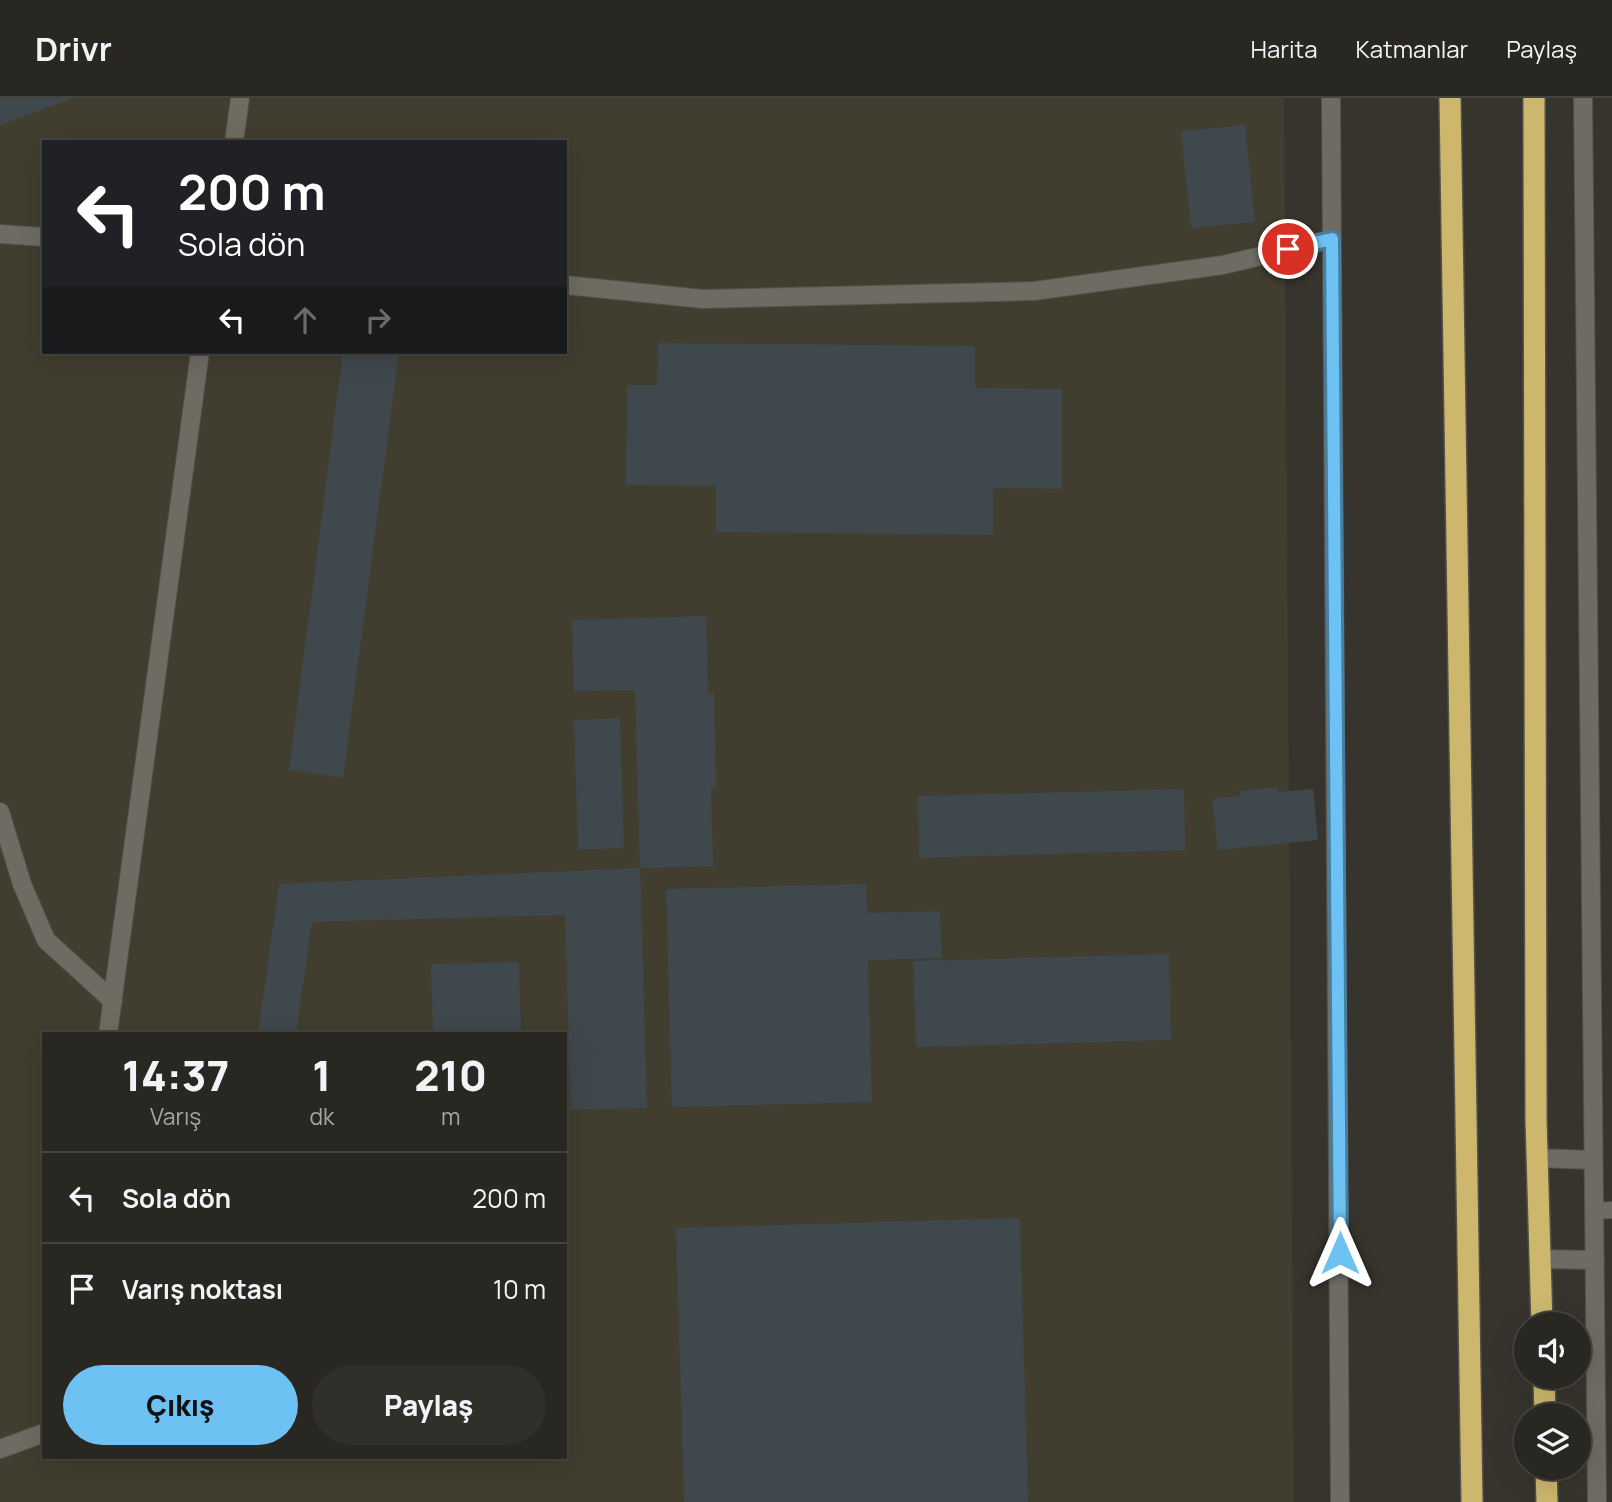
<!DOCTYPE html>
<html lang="tr">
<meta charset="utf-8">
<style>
body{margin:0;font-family:Manrope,sans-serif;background:#302f2a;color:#f1f3f6;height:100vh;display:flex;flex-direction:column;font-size:26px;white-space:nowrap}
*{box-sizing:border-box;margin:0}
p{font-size:23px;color:#a5a5a5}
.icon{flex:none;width:38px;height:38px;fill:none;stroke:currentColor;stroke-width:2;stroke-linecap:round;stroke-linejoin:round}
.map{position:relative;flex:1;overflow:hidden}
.side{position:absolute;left:42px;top:934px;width:525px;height:427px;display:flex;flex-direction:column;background:#282721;border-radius:0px;box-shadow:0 7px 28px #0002,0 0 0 2px #44443f}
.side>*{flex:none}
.guide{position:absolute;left:42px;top:42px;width:525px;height:214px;border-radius:0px;box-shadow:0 7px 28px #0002,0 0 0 2px #44443f;background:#202124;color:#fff;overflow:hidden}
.tools{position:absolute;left:1514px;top:1214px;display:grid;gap:14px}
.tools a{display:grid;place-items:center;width:77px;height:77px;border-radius:50%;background:#282721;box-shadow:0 7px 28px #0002,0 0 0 2px #44443f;font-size:35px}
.pin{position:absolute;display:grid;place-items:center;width:60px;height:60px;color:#fff;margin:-30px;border:4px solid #fff;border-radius:50%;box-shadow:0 2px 7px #0007}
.me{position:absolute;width:77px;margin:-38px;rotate:0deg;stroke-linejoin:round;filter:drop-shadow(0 0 5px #0008)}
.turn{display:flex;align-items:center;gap:24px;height:147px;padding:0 21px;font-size:32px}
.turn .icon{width:91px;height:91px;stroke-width:2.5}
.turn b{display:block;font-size:49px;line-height:60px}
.lanes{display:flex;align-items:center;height:66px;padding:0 21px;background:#0003;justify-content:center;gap:35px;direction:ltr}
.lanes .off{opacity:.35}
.eta{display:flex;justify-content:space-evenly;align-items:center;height:119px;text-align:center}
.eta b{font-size:42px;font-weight:800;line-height:49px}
.primary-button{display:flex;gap:14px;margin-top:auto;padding:14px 21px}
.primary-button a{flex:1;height:80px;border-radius:42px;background:#6ec2f3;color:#111;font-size:28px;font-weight:800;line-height:80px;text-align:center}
.primary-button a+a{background:#302f2a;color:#f1f3f6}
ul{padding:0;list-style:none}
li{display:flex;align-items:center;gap:21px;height:91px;padding:0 21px;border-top:2px solid #44443f}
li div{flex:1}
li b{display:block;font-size:26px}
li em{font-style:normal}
header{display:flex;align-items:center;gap:42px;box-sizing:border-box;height:98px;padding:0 35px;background:#282721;border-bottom:2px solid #44443f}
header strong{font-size:33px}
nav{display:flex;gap:38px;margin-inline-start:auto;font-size:24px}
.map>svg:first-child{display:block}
</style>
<header>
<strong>Drivr</strong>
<nav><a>Harita</a><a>Katmanlar</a><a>Paylaş</a></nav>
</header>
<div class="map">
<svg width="1612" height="1404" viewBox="0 0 1612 1404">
<rect width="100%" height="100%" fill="#36342c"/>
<path fill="#413d2f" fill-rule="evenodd" d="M0,0H1284L1294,1404H0ZM44,44H565V254H44ZM44,936H565V1360H44Z"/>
<path fill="#3f484d" d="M0,0H74L0,27Z
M1245,27L1255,124L1191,130L1181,33Z
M658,245L975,248V290L1062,291V391L993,390V437L716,434V388L626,387L627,287H657Z
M343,254H399L343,680L289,672Z
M706,518L708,595H714L716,690H711L713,768L640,770L635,592L574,593L572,522Z
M620,620L624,750L578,752L574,622Z
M1277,689L1278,694L1313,691L1318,742L1218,752L1212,701L1240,698L1239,693Z
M1184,691L1185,752L919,760L918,698Z
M640,770L647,1010L571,1012L565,817L312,824L296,936H258L279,786Z
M866,786L867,815L940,813L942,860L868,862L872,1004L672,1009L666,791Z
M1169,856L1171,942L916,949L913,863Z
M519,864L521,936H433L431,866Z
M1020,1120L1028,1404H684L676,1130Z"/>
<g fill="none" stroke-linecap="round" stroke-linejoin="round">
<defs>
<path id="lane" d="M1594,1113L1612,1112"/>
<path id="street" d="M1583,0L1597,1404
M234,44L240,0
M0,136L44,139
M565,187L703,201L1034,193L1223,167L1332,141
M0,714L22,786L46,842L113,903
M108,936L200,254
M1537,1060L1593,1062
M1540,1161L1595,1162
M0,1351L44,1335"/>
<path id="secondary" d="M1331,0L1340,1404"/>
<path id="highway" d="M1450,0L1472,1404
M1534,0L1536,1021L1542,1227
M1544,1279L1545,1318
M1546,1370L1547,1404"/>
</defs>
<use href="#lane" stroke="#52514a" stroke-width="18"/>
<use href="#street" stroke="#52514a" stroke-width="20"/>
<use href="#secondary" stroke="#52514a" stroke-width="20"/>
<use href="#highway" stroke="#52514a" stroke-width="24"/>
<use href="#lane" stroke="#6d6b62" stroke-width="16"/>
<use href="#street" stroke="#6d6b62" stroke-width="18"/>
<use href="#secondary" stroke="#6d6b62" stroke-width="18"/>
<use href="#highway" stroke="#ccb76d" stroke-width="21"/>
</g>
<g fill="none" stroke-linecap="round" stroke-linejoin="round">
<defs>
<path id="route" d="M1288,151L1332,141L1340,1155"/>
</defs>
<use href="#route" stroke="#487e9e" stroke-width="18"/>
<use href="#route" stroke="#6ec2f3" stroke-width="12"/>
</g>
</svg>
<div class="tools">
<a><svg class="icon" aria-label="sound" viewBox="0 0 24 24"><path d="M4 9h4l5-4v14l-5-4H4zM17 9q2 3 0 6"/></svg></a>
<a><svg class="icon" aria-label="layers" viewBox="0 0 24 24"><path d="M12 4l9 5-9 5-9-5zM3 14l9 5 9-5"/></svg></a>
</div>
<div class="pin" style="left:1288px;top:151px;background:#d93025"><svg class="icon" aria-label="arrive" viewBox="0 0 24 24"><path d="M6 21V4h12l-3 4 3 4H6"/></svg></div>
<svg class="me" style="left:1340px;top:1155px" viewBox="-20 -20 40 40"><path d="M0-17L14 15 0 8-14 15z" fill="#6ec2f3" stroke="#fff" stroke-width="4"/></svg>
<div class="guide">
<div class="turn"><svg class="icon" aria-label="left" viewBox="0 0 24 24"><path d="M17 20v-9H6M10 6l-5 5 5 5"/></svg><div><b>200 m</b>Sola dön</div></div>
<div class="lanes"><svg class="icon" aria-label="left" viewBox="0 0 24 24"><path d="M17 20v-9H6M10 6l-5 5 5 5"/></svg><svg class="icon off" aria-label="ahead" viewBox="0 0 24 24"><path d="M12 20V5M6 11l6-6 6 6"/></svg><svg class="icon off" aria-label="right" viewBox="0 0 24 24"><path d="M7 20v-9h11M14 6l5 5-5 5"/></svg></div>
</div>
<section class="side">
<div class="eta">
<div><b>14:37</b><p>Varış</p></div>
<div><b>1</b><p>dk</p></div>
<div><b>210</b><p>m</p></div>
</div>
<ul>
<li><svg class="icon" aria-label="left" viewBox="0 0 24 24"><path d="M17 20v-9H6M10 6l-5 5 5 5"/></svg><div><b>Sola dön</b></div><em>200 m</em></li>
<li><svg class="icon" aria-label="arrive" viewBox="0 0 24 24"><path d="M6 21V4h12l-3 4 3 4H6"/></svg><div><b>Varış noktası</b></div><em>10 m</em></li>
</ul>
<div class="primary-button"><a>Çıkış</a><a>Paylaş</a></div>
</section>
</div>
